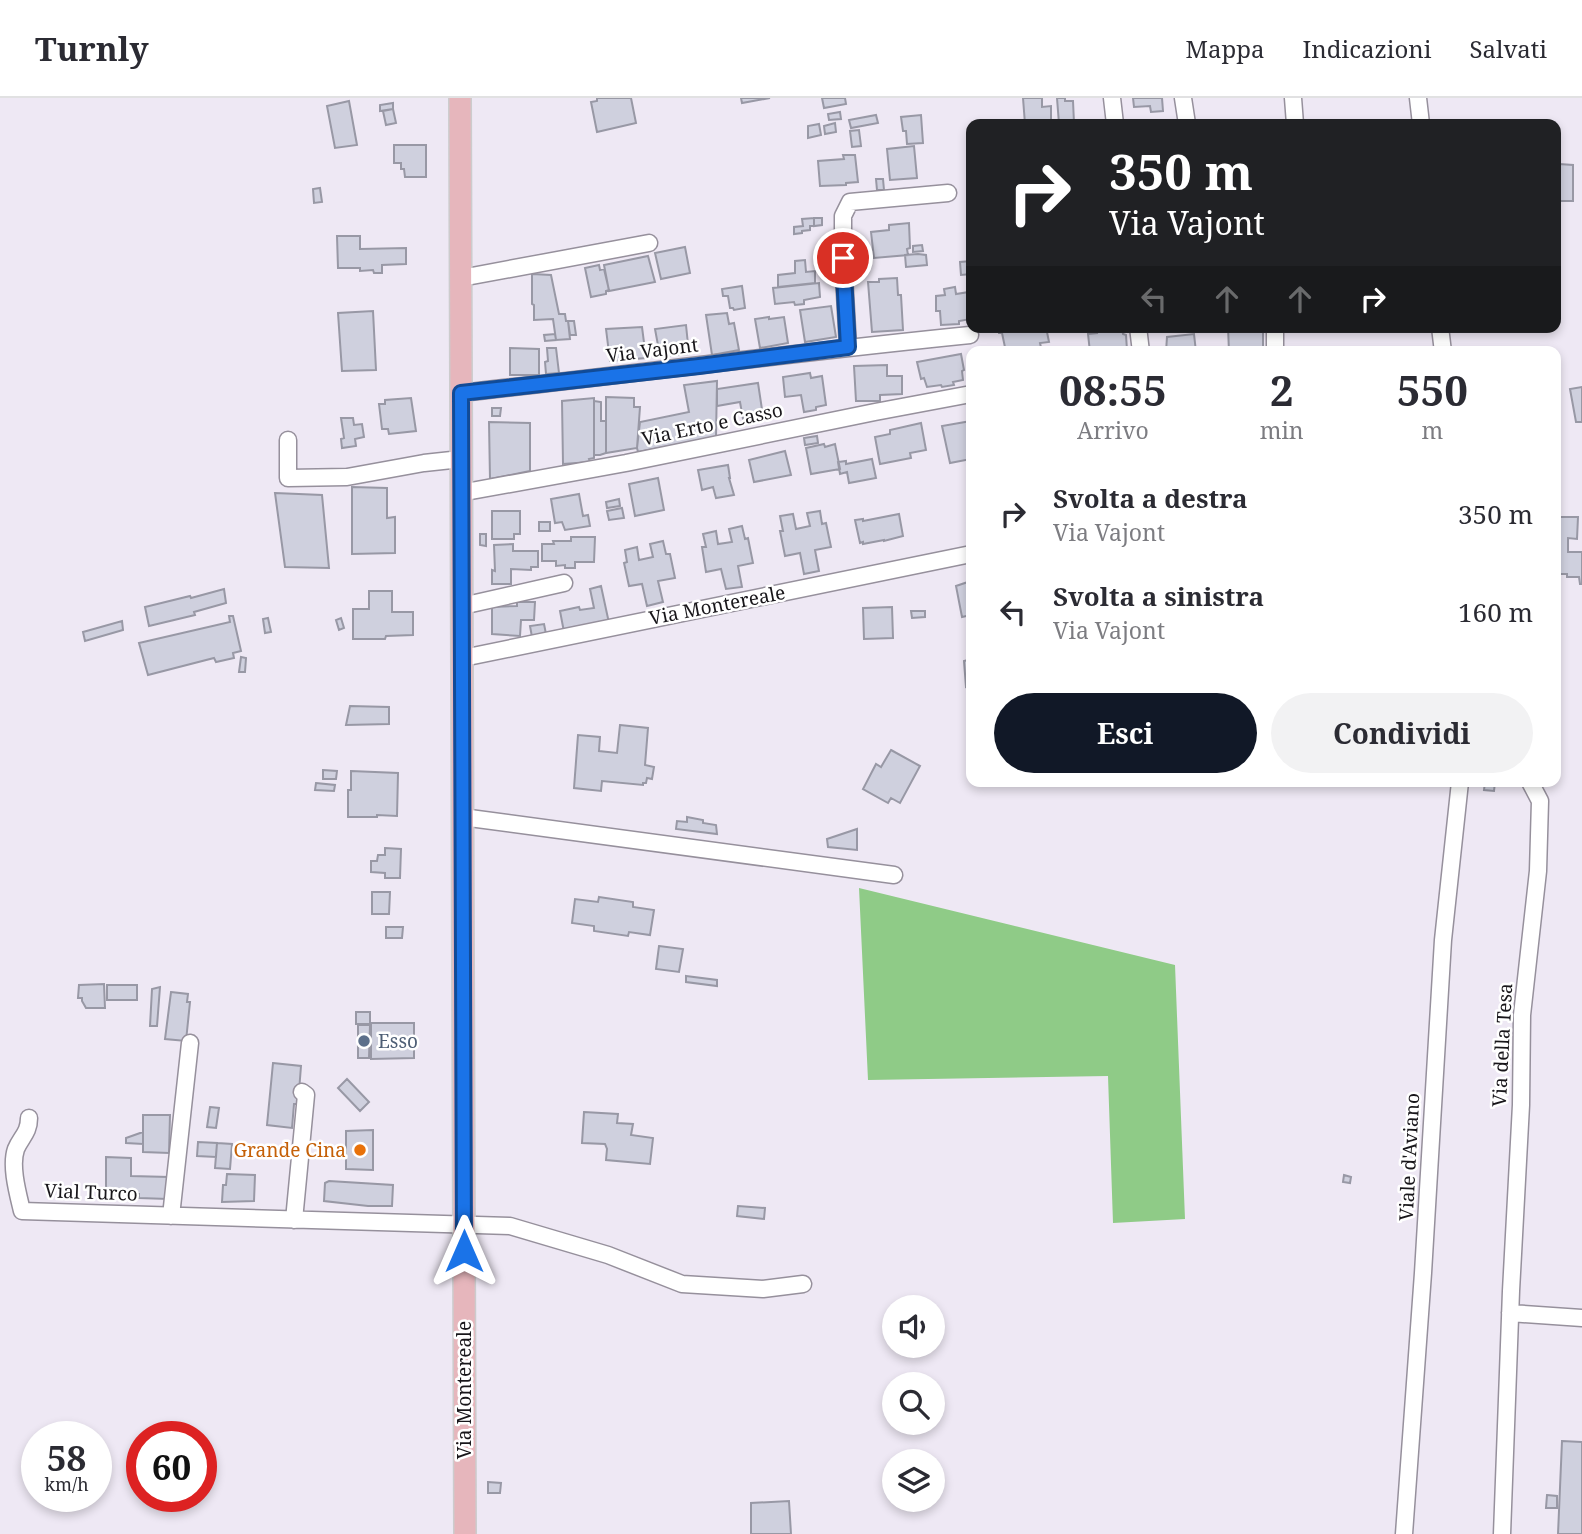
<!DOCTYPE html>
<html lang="it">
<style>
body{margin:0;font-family:"Noto Serif",serif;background:#f2f2f3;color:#2b2b33;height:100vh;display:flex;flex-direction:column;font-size:26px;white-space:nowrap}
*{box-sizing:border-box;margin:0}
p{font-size:23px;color:#7c7c81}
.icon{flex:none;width:38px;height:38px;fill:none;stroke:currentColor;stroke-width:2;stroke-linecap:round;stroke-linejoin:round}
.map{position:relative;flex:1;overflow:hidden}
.drawer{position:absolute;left:966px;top:248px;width:595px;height:441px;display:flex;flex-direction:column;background:#fff;border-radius:14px;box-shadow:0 4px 10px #0003}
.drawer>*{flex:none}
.top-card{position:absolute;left:966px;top:21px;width:595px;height:214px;border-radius:14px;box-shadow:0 4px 10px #0003;background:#202124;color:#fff;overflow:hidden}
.tools{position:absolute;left:882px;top:1197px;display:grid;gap:14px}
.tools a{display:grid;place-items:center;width:63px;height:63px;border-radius:50%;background:#fff;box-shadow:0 4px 10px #0003;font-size:35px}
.speed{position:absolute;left:21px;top:1323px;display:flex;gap:14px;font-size:35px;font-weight:700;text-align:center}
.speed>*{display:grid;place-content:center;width:91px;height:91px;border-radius:50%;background:#fff;box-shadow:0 4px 10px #0003;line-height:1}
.speed small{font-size:18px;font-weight:400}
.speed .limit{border:10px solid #d22;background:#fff;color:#111}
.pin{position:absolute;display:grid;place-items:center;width:60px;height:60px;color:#fff;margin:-30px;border:4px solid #fff;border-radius:50%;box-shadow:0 2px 7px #0007}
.me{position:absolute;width:77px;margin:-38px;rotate:0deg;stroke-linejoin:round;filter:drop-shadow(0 0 5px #0008)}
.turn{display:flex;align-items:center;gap:24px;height:147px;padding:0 28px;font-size:32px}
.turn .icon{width:91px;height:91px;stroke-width:2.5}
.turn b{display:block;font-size:49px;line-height:60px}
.lanes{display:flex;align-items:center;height:66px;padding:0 28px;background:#0003;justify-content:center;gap:35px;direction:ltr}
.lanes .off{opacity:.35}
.eta{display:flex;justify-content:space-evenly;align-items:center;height:119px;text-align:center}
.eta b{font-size:42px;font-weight:700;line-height:49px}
.action{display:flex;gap:14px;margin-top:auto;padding:14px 28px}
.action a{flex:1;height:80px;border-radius:42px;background:#111827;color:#fff;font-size:28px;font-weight:700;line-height:80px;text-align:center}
.action a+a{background:#f2f2f3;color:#2b2b33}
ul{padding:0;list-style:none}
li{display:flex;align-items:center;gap:21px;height:98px;padding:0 28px}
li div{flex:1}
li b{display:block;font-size:26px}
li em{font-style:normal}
header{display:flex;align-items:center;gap:42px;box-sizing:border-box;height:98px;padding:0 35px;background:#fff;border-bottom:2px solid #e1e1e2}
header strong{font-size:33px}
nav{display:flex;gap:38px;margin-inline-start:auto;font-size:24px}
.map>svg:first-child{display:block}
</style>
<header>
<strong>Turnly</strong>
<nav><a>Mappa</a><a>Indicazioni</a><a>Salvati</a></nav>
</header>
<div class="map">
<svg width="1582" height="1436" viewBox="0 0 1582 1436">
<rect width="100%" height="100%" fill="#eee8f4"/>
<path fill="#8fcb87" d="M859,790L1175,867L1185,1121L1113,1125L1108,978L868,982Z"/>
<path fill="#cfd0de" stroke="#9898a5" stroke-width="2" d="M597,0H631L636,25L597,34L591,4L597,3Z
M741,0H770L742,5Z
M822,0H845L846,6L824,10Z
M1023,0H1042V9L1051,8V26H1025Z
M1057,0H1065V3H1073L1074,25L1059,26Z
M1133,0H1162L1163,13L1151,14L1150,8L1134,9Z
M349,3L357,47L335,50L327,8Z
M393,5V11L380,13V7Z
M393,11L396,25L386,27L383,13Z
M840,14L841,21L829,22L828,16Z
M876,17L878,25L851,30L849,22Z
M921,17L923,45L907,46L906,33H903L901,19Z
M835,25L836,34L825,36L824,28Z
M819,26L821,37L808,40V28Z
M859,32L861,48L852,49L850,33Z
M394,47H426V79H405L404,71H401V65H394Z
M914,48L917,80L890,82L887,51Z
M843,57H855L858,84L846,85V87L820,88L818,63L844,61Z
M1559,66L1573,67V103H1557Z
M876,81H883L884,92H877Z
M320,90L322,104L314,105L313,91Z
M814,120V128H810V132L802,133V135L794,136V129L803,128L802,121Z
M814,120H822V127L814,128Z
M909,125L910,150L907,151L908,157L874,160L871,134L889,132V127Z
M337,138H360V151L406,150V166L382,167V175H374L373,172L360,173V170H338Z
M922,147L923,153L913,154V148Z
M685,149L690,175L661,181L655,155Z
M918,156L926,157L927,167L906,169L905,157Z
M648,158L655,184L609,193L604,167Z
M805,162L806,174L815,173V185L778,189V177L795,175V163Z
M971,163V176L961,177L960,164Z
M599,167L600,172L604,171L609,192L606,193V196L591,199L585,170Z
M532,176L551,177L559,216H565L566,223H568L570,241L556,242L553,221L534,222V207L532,206Z
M897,180L898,197H901L903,232L872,234L868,184H879V181Z
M819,185L820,199L804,202V206L795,207L794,204L775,206L773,190Z
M742,188L745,210L734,212L733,210H730L728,198H723L722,191Z
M955,189L956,196L969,194L971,221L959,223V226L941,227L940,213H936V198L945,197L944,191Z
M831,208L836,239L805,244L800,212Z
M373,213L376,272L342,273L338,215Z
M727,215L729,226L734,225L739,252L712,257L706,217Z
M769,219V221L784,219L788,245L760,250L755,221Z
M568,223H574L576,237H570Z
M686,227L689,256L660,258L655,231Z
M642,229L646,260L610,263L606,231Z
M998,229H1046L1049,244L1040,245L1042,254H1006L1002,235H999Z
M1096,229H1122L1123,236L1126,237L1127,252L1090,254L1088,236L1097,235Z
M1228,229H1263V254H1229Z
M555,236L556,242L545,243L544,237Z
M1194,236L1196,254H1166L1167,239Z
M510,250L539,251V277H510Z
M547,250H556L559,275L546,276L545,264L548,263Z
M961,256L964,272L962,273L963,282L953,284L954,287L942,289L941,287L927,289L924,280L921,281L917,264Z
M887,267V278H902V296L880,297V303H856L854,268Z
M810,275L811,280L822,278L826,307L816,309V312L804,314L801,297L785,299L783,279Z
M717,283L716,339L638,354L637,350L640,324L689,314L684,287Z
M758,285L763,318L743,321L740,304L717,308V291Z
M1582,289V324H1576L1570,291Z
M606,299L634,300V309H640L637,350L606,355Z
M411,300L416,333L389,336L388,331H382L379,306H385V302Z
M594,300V360L589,361L590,364L563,366L562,303Z
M594,303L601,304V323H606V355L600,357H594Z
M492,310H501L500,318H492Z
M341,320H353L354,327L362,326L364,339L355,341L356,348L342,350L341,341L344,340Z
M971,323V361L950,365L942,328Z
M489,324L530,325V373L490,381Z
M921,325L926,352L910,355L911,360L880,366L875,339L890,336V332Z
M817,338L818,345L805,347L804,340Z
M824,346L825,349L835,346L840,371L811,376L806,350Z
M785,353L791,377L754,384L749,362Z
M872,361L876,380L849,385L847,374L840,376L838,364L846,363V366Z
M728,367L730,380H729L734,397L716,400L713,389L702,392L698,372Z
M658,380L664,412L635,418L629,386Z
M352,389L387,390V420L395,419V455L352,456Z
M275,395L322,397L329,470L285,469Z
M579,396L583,418L588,417L590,428L565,432L562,424L555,425L551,401Z
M619,401L620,408L607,410L606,404Z
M622,410L624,420L609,422L607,413Z
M492,413H520V436H514V441H492Z
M820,413L822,426L826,425L831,449L815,452L819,473L804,476L800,455L785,458L780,433H783L780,418L793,416L796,431L810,428L807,415Z
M899,416L903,438L884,443V442L863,446V444L860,445L855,422L863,421V423Z
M1556,419H1578L1577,441L1568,440V454H1582V486H1580L1579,479H1567V476H1556Z
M539,424H550V433H539Z
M742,428L745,441L748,440L753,465L738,468L742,489L726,491L721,471L706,474L702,449H706L703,436L716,433L718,446L732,444L729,431Z
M480,436H486V448L480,447Z
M571,439H595L594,464H575V470H565V467L556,468V463H542V446H554L553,443H571Z
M663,443L666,456H670L675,480L658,483L663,504L647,508L642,486L629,488L624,465L627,464L625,452L637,449L639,462L653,459L650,446Z
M513,446V453H538V469H531V472L511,471V486H492V472L495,473L494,447Z
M971,483V517L962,519L956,488Z
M601,488L609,525L564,534L560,513L579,509L580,512L594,510L590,491Z
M224,491L226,505L194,514L195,517L149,528L145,509L190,498L191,500Z
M369,493H392V514H413V537L386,538L385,541H353V511H369Z
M517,504H535L534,522H521L520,538L492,536V509L517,508Z
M892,509L893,540L864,541L863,510Z
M911,513H925V519L912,520Z
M229,518H233L241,553L233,555L234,560L216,564L214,560L148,577L139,545L230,524Z
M268,520L271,534L265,535L263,521Z
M341,520L344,530L339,532L336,522Z
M122,523L123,532L85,543L83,534Z
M544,526L546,536L532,539L530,528Z
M968,549H971V588L966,589L964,563L968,562Z
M241,559L246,560L245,574H239Z
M350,608L389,609V626L346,627Z
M620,627L648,630L645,667L654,669L652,681L647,680L646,685H643V687L602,683L601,693L574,690L578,637L600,639L599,653L617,655Z
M891,652L920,668L900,705L891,700L888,705L863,691L876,666L881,669Z
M323,672L337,673L336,681H323Z
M351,673L398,675L397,718L377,717V719H348V692H351Z
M1485,684H1495L1494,693L1484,692Z
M316,685L335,687L334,693L315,692Z
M687,719L703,722V725L716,727L717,736L676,731L677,723L687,724Z
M857,731V752L828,749L827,741Z
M385,750L401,751L400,780H385V775L371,774V763H377L378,757H385Z
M372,794H390L389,816H372Z
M599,799L633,804V809L654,812L650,837L629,834L628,838L594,833V828L572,825L575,801L598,804Z
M386,829H403L402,840H386Z
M659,848L683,851L679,874L656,871Z
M686,878L717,882V888L686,884Z
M104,886L105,910H86L82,903V900H78L79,887Z
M107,887H137V902H107Z
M160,889L157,928H150L152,891Z
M171,894L188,896L187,904H190L186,943L165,941Z
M356,914H370V926H356Z
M371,925H414V960L371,961Z
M358,927H370L369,960H358Z
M273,965L301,968L298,1006H294L292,1030L267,1027Z
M347,981L369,1004L360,1013L338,990Z
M210,1009L219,1010L216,1030L207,1029Z
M584,1014L618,1016L617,1025L633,1026L631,1037L653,1040L650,1066L606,1062L607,1051L605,1046L582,1045Z
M143,1017H170L169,1055L143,1054Z
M373,1032V1072L346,1071V1033Z
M143,1034V1046L126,1045V1040Z
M198,1044L217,1045L216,1059L197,1058Z
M217,1045L232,1046L230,1071L215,1070Z
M106,1059L131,1060V1078L169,1079L168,1101L139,1100V1096L106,1095Z
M227,1076L255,1077L254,1103L222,1104L223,1087H226Z
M1344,1077L1351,1079L1350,1085L1343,1084Z
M329,1083L393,1087L392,1108H368L324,1103L325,1085Z
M738,1108L765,1110L764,1121L737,1118Z
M1562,1343L1582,1344V1436H1558Z
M488,1384L501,1385L500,1395H488Z
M1547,1397L1557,1398V1410H1546Z
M789,1403L791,1436H751V1405Z"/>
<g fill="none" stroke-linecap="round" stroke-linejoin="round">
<defs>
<path id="minor" d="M1112,0L1115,26
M1183,0L1187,26
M1293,0L1295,26
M1418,0L1421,26
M461,180L649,145
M1138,229L1141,254
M1275,229V254
M1440,229L1443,254
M848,249L843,160V118L850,104L948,95
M461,295C631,276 800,254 970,237
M288,342V380L347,379L424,365L461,361
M460,395L626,365L875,314L971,296
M462,508L564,485
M463,560L971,456
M462,719L894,777
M29,1020C29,1035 21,1039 16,1051C10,1068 18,1096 22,1113L510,1128L608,1157L682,1186L763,1191L803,1186
M171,1118L190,945
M294,1122L306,997L302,994
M1510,1215L1582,1220
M1404,1436L1423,1175L1443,842L1460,684
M1502,1436L1511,1193L1521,1007L1522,917L1538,773L1540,703L1530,684"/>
<path id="major" d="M460,0L465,1436"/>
</defs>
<use href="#minor" stroke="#96909c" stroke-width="19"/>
<use href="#major" stroke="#cccccd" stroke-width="24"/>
<use href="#minor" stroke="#fff" stroke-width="16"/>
<use href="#major" stroke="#e6b6bc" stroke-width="21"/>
</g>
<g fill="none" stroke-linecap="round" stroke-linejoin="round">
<defs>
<path id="route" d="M464,1153L461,295L699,268L848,249L843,160"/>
</defs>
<use href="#route" stroke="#114b97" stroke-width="18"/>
<use href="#route" stroke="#1a73e8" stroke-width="12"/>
</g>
<circle fill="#5c6f8a" stroke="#fff" stroke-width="2.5" cx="364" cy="943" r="7"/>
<circle fill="#e8710a" stroke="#fff" stroke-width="2.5" cx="360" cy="1052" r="7"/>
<g text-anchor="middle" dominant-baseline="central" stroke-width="5" stroke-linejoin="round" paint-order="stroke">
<g font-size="19" fill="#18161a" stroke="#fff">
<text transform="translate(652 252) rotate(-7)">Via Vajont</text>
<text transform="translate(712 326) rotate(-12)">Via Erto e Casso</text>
<text transform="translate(717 507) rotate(-11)">Via Montereale</text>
<text transform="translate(1502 947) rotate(-87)">Via della Tesa</text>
<text transform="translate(1409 1059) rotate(-87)">Viale d'Aviano</text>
<text transform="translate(91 1094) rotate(2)">Vial Turco</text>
<text transform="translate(464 1292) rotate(-90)">Via Montereale</text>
</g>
<g font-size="19" fill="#4e5e75" stroke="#fff" text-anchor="start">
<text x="378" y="943">Esso</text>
</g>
<g font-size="19" fill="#c56008" stroke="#fff" text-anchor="end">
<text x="346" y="1052">Grande Cina</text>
</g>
</g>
</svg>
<div class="tools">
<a><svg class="icon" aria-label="sound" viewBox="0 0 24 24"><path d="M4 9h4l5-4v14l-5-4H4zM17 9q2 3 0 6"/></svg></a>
<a><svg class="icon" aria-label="search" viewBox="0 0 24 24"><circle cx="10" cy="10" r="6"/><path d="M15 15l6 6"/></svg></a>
<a><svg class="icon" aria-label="layers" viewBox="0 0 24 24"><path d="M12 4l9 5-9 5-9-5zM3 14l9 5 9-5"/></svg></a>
</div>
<div class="speed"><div>58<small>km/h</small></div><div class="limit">60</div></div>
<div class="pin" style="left:843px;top:160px;background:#d93025"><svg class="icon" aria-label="arrive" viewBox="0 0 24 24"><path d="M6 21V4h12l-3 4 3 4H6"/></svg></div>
<svg class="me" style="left:464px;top:1153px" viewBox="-20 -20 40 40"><path d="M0-17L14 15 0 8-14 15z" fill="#1a73e8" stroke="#fff" stroke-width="4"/></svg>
<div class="top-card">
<div class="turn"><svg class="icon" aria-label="right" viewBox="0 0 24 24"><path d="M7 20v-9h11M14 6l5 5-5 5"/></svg><div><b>350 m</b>Via Vajont</div></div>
<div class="lanes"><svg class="icon off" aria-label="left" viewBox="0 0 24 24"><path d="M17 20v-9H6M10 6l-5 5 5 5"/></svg><svg class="icon off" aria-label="ahead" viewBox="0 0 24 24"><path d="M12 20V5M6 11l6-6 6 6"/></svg><svg class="icon off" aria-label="ahead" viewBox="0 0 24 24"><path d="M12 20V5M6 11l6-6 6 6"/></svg><svg class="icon" aria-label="right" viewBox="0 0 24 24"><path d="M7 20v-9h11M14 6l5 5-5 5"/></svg></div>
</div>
<section class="drawer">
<div class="eta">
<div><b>08:55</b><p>Arrivo</p></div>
<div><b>2</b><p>min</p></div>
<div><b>550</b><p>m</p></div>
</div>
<ul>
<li><svg class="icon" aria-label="right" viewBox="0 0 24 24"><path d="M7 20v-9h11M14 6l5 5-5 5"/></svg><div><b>Svolta a destra</b><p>Via Vajont</p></div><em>350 m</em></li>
<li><svg class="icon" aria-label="left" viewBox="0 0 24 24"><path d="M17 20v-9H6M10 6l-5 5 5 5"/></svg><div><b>Svolta a sinistra</b><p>Via Vajont</p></div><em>160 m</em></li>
</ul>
<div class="action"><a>Esci</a><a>Condividi</a></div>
</section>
</div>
